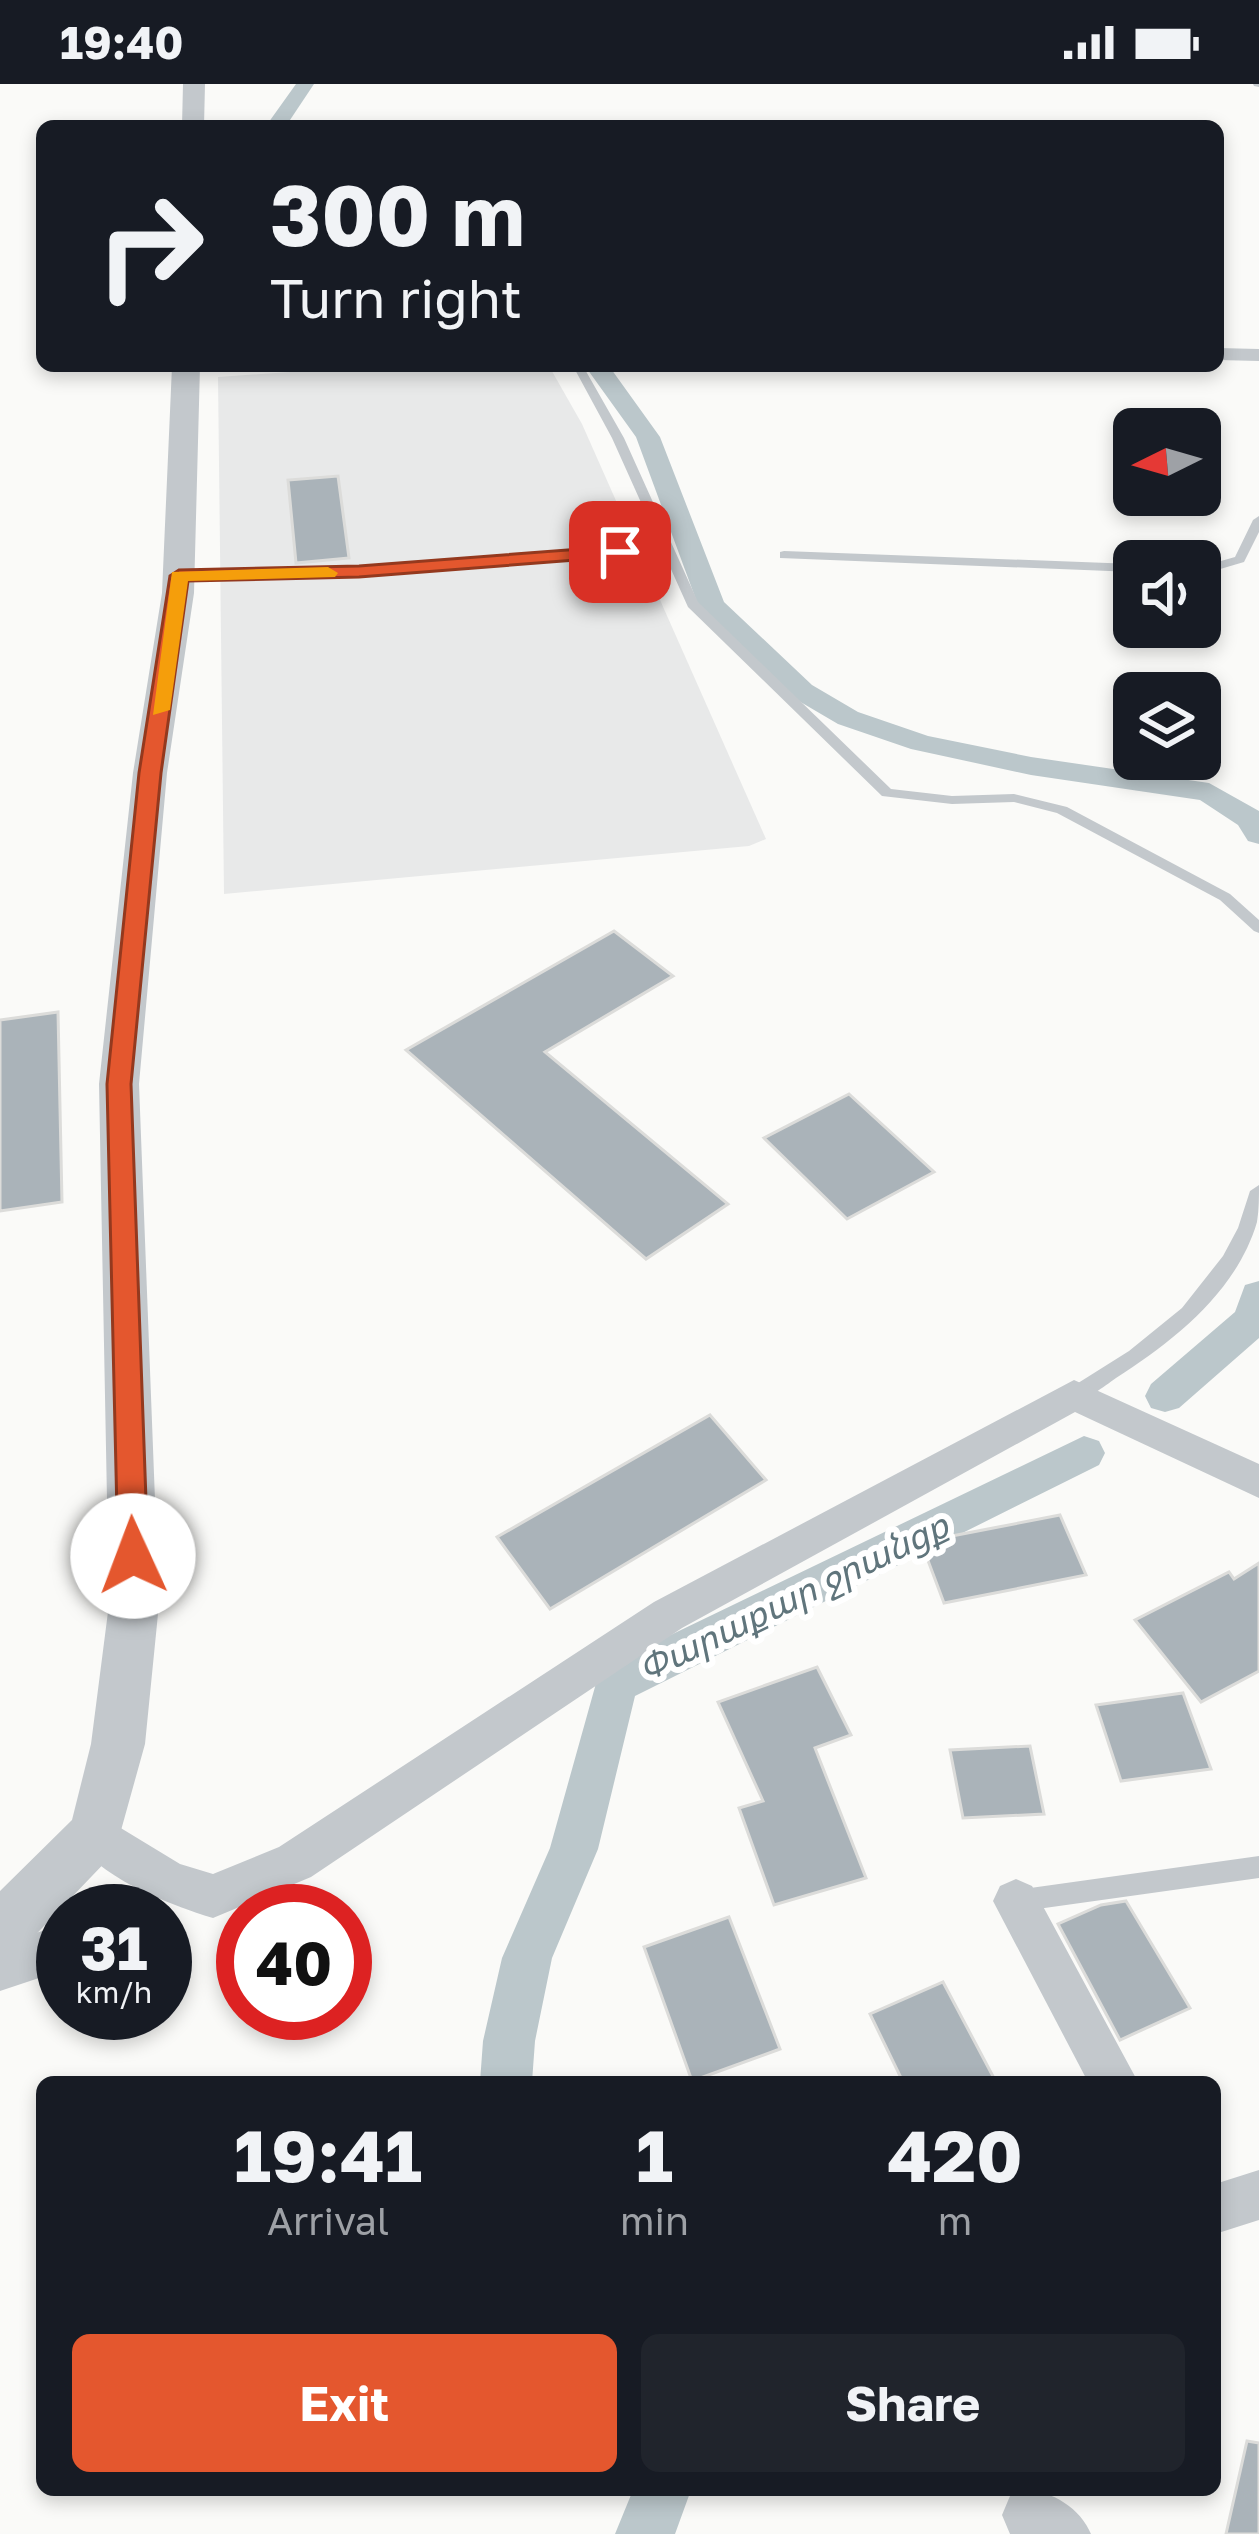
<!DOCTYPE html>
<meta charset="utf-8">
<style>
body{margin:0;font-family:"Golos Text","Noto Sans Armenian",sans-serif;background:#20242c;color:#f1f3f6;height:100vh;display:flex;flex-direction:column;font-size:45px;white-space:nowrap}
*{box-sizing:border-box;margin:0}
p{font-size:39px;color:#9ea1a6}
.icon{flex:none;width:66px;height:66px;fill:none;stroke:currentColor;stroke-width:2;stroke-linecap:round;stroke-linejoin:round}
.map{position:relative;flex:1;overflow:hidden}
.drawer{position:absolute;left:36px;top:1992px;width:1185px;height:420px;display:flex;flex-direction:column;background:#171b24;border-radius:18px;box-shadow:0 6px 18px #0003}
.drawer>*{flex:none}
.top-card{position:absolute;left:36px;top:36px;width:1188px;height:252px;border-radius:18px;box-shadow:0 6px 18px #0003;background:#171b24;color:#f1f3f6;overflow:hidden}
.needle{width:78px;rotate:265deg}
.controls{position:absolute;left:1113px;top:324px;display:grid;gap:24px}
.controls a{display:grid;place-items:center;width:108px;height:108px;border-radius:18px;background:#171b24;box-shadow:0 6px 18px #0003;font-size:60px}
.speed{position:absolute;left:36px;top:1800px;display:flex;gap:24px;font-size:60px;font-weight:700;text-align:center}
.speed>*{display:grid;place-content:center;width:156px;height:156px;border-radius:50%;background:#171b24;box-shadow:0 6px 18px #0003;line-height:1}
.speed small{font-size:30px;font-weight:400}
.speed .limit{border:18px solid #d22;background:#fff;color:#111}
.pin{position:absolute;display:grid;place-items:center;width:102px;height:102px;color:#fff;margin:-51px;border-radius:24px;box-shadow:0 6px 18px #0006}
.me{position:absolute;width:132px;margin:-66px;rotate:358deg;stroke-linejoin:round;filter:drop-shadow(0 0 9px #0008)}
.turn{display:flex;align-items:center;gap:42px;height:252px;padding:0 36px;font-size:54px}
.turn .icon{width:156px;height:156px;stroke-width:2.5}
.turn b{display:block;font-size:84px;line-height:102px}
.eta{display:flex;justify-content:space-evenly;align-items:center;height:204px;text-align:center}
.eta b{font-size:72px;font-weight:700;line-height:84px}
.primary-button{display:flex;gap:24px;margin-top:auto;padding:24px 36px}
.primary-button a{flex:1;height:138px;border-radius:18px;background:#e4572e;color:#fff;font-size:48px;font-weight:700;line-height:138px;text-align:center}
.primary-button a+a{background:#20242c;color:#f1f3f6}
.status{display:flex;justify-content:space-between;align-items:center;height:84px;padding:0 60px;background:#171b24;direction:ltr}
.status svg{height:33px;fill:currentColor}
.map>svg:first-child{display:block}
</style>
<div class="status"><b>19:40</b><svg viewBox="0 0 49 12"><path d="M0 12V9h3v3zM5 12V6h3v6zM10 12V3h3v9zM15 12V0h3v12zM26 1h20v11H26zM47 4h2v5h-2z"/></svg></div>
<div class="map">
<svg width="1259" height="2450" viewBox="0 0 1259 2450">
<rect width="100%" height="100%" fill="#fafaf8"/>
<path fill="#e8e9e9" d="M376,282H549L582,340L766,755L749,762L224,810L218,293Z"/>
<g fill="none" stroke-linecap="round" stroke-linejoin="round">
<path fill="#bbc7cb" fill-rule="evenodd" d="M296,0H314L286,42H266Z
M585,282H609L660,353L724,518L812,601L858,628L928,652L1031,673L1209,699L1259,727V760L1248,757L1238,741L1200,716L1031,691L911,665L838,640L792,613L698,521L636,353Z
M1259,1197V1254L1179,1324L1165,1328L1151,1324L1145,1312L1151,1300L1235,1228L1245,1201Z
M1084,1352L1099,1357L1105,1369L1099,1381L635,1612L598,1765L552,1874L535,1957L532,1998H480L483,1957L502,1874L550,1764L600,1585Z
M633,2406H691L675,2450H615Z"/>
</g>
<path fill="#aab3b9" stroke="#dcdcda" stroke-width="3" d="M338,392L349,474L296,479L288,396Z
M614,847L673,892L545,968L728,1120L646,1175L406,966Z
M58,928L62,1118L0,1127V936Z
M849,1010L934,1088L847,1135L764,1054Z
M710,1331L766,1396L550,1525L497,1453Z
M1060,1431L1086,1491L944,1519L921,1458Z
M1259,1479V1587L1201,1618L1135,1536L1229,1488L1234,1495Z
M817,1583L851,1651L815,1664L866,1794L774,1821L739,1724L763,1717L718,1618Z
M1183,1609L1211,1685L1121,1697L1096,1621Z
M1030,1662L1044,1730L963,1734L950,1666Z
M1126,1817L1190,1924L1120,1956L1058,1840L1101,1821Z
M729,1833L780,1965L692,1997L644,1863Z
M943,1898L996,1998H903L870,1930Z
M1247,2357L1259,2359V2450H1226Z"/>
<g fill="none" stroke-linecap="round" stroke-linejoin="round">
<path fill="#c3c8cc" fill-rule="evenodd" d="M1253,0H1259V3L1254,2Z
M573,282H583L624,354L698,518L891,705L952,712L1014,710L1067,723L1230,810L1259,836V849L1254,847L1220,816L1057,729L1014,718L952,720L882,712L688,523L612,354Z
M1259,432V448L1244,478L1200,491V483L1235,473L1253,436Z
M620,464L624,465V471L359,491L179,496L173,492L179,488L359,483Z
M784,467L1134,480V488L780,474V468Z
M1259,1101C1259,1113 1259,1126 1257,1138C1237,1207 1174,1257 1116,1294C1102,1304 1084,1319 1067,1316L1065,1311L1067,1306L1129,1267L1182,1224L1223,1172L1238,1144L1250,1107Z
M1259,1772V1794L1016,1828L1008,1825L1005,1817L1008,1809L1016,1806Z"/>
<path fill="#c3c8cc" fill-rule="evenodd" d="M1218,264L1259,265V277L1218,276Z
M1074,1296L1259,1380V1414L1075,1328L682,1544L311,1793L213,1834C171,1821 92,1792 74,1750L80,1735L96,1729L180,1780L213,1790L279,1763L654,1518Z
M1016,1795L1032,1802L1138,1998H1088L993,1817L1000,1802Z
M63,1840V1886L0,1907V1861Z
M1259,2086V2136L1215,2150V2100Z
M1024,2406C1052,2406 1081,2425 1091,2450H1010L1002,2431L1010,2412Z"/>
<path fill="#c3c8cc" fill-rule="evenodd" d="M183,0H205L204,42H182Z
M172,282H200L194,509L167,689L139,1000L159,1520L145,1660L115,1768L20,1867L0,1875V1807L72,1736L91,1660L109,1520L99,1000L133,689L162,509Z"/>
</g>
<path fill="#e4572e" stroke="#94391e" stroke-width="3" d="M620,462L630,468L627,472L359,493L188,497L161,689L131,1000L148,1472L144,1482L133,1485L122,1482L118,1472L107,1000L139,689L170,492L179,486L359,482Z"/>
<path fill="#f59e0b" d="M328,483L338,489L335,493L188,497L170,626L153,631L172,488Z"/>
<g text-anchor="middle" dominant-baseline="central" stroke-width="12" stroke-linejoin="round" paint-order="stroke">
<g font-size="36" font-style="italic" fill="#60757c" stroke="#fff">
<text transform="translate(793 1512) rotate(-26)">Փարաքար ջրանցք</text>
</g>
</g>
</svg>
<div class="controls">
<a><svg class="needle" viewBox="-14 -14 28 28"><path d="M0-13l5 13h-10z" fill="#e53935"/><path d="M0 13l5-13h-10z" fill="#9ea1a6"/></svg></a>
<a><svg class="icon" aria-label="sound" viewBox="0 0 24 24"><path d="M4 9h4l5-4v14l-5-4H4zM17 9q2 3 0 6"/></svg></a>
<a><svg class="icon" aria-label="layers" viewBox="0 0 24 24"><path d="M12 4l9 5-9 5-9-5zM3 14l9 5 9-5"/></svg></a>
</div>
<div class="speed"><div>31<small>km/h</small></div><div class="limit">40</div></div>
<div class="pin" style="left:620px;top:468px;background:#d93025"><svg class="icon" aria-label="arrive" viewBox="0 0 24 24"><path d="M6 21V4h12l-3 4 3 4H6"/></svg></div>
<svg class="me" style="left:133px;top:1472px" viewBox="-20 -20 40 40"><circle r="19" fill="#fff"/><path d="M0-13L10 11 0 6-10 11z" fill="#e4572e"/></svg>
<div class="top-card">
<div class="turn"><svg class="icon" aria-label="right" viewBox="0 0 24 24"><path d="M7 20v-9h11M14 6l5 5-5 5"/></svg><div><b>300 m</b>Turn right</div></div>
</div>
<section class="drawer">
<div class="eta">
<div><b>19:41</b><p>Arrival</p></div>
<div><b>1</b><p>min</p></div>
<div><b>420</b><p>m</p></div>
</div>
<div class="primary-button"><a>Exit</a><a>Share</a></div>
</section>
</div>
